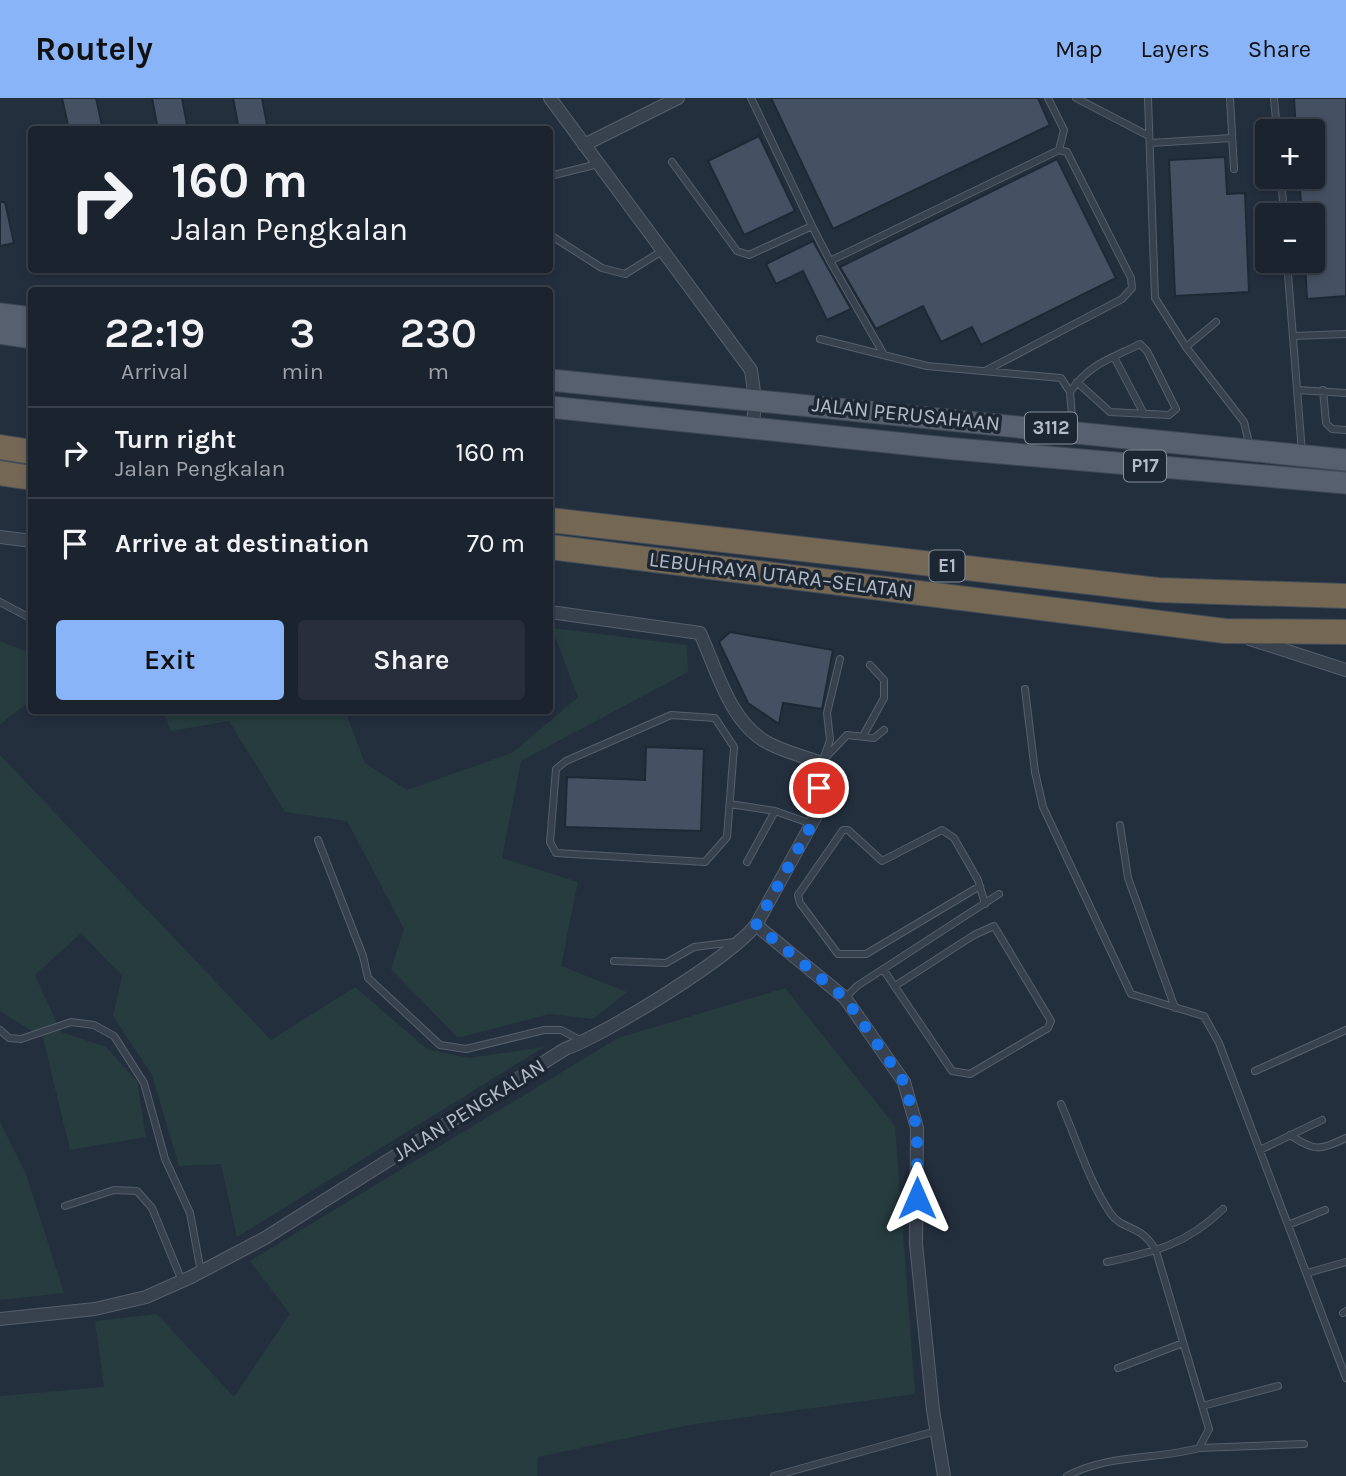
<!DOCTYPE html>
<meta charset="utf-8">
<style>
body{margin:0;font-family:Karla,sans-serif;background:#282f3a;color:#f1f3f6;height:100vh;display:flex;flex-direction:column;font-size:26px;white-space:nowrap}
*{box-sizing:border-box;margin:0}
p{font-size:23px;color:#a0a4aa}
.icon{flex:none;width:38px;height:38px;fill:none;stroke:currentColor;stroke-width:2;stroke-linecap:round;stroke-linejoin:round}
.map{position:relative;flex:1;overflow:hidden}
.panel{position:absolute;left:28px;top:189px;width:525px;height:427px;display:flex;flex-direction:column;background:#1b232e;border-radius:7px;box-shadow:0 4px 10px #0003,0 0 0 2px #39404a}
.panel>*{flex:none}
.banner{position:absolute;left:28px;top:28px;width:525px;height:147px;border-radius:7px;box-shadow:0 4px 10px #0003,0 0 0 2px #39404a;background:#1b232e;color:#f1f3f6;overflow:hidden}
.fabs{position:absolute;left:1255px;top:21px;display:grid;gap:14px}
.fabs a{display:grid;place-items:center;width:70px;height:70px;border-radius:7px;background:#1b232e;box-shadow:0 4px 10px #0003,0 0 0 2px #39404a;font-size:35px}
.pin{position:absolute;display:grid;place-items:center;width:60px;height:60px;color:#fff;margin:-30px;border:4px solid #fff;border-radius:50%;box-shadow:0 2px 7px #0007}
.me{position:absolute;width:77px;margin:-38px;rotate:0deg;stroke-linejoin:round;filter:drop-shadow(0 0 5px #0008)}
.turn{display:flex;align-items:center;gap:24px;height:147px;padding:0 28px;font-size:32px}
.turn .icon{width:91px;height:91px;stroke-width:2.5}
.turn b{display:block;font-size:49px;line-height:60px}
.eta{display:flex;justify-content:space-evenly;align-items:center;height:119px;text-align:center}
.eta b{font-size:42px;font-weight:600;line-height:49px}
.action{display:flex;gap:14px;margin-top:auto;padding:14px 28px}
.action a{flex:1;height:80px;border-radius:7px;background:#8ab4f8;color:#111;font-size:28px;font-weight:600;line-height:80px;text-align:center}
.action a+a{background:#282f3a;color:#f1f3f6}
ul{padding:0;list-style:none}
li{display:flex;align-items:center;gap:21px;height:91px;padding:0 28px;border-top:2px solid #39404a}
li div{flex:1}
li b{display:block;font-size:26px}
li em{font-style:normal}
header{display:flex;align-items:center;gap:42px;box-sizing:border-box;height:98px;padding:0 35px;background:#8ab4f8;color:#111}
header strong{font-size:33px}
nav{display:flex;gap:38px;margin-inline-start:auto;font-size:24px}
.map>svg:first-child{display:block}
</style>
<header>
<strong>Routely</strong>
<nav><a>Map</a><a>Layers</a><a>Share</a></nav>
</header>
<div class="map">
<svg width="1346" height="1378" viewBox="0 0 1346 1378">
<rect width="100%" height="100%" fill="#242f3e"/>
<path fill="#263c3f" d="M552,530L687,547L688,574L521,663L502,760L578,784L561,868L627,894L593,921L549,916L458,940L391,871L404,831L347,723L285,714L229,623L171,633L163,613H345L365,665L407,692L512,655L578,599Z
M0,543L31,555L32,602L0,626Z
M0,657L271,942L355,889L427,951L469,960L544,949L237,1139L221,1066L179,1068L152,977L113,918L122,878L81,835L35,877L61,934L106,949L137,983L146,1039L70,1052L43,940L0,913Z
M785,890L895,1028L915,1296L689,1327L538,1359L537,1378H0V1298L104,1289L95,1223L157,1216L234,1299L290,1216L250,1163L618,940Z
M0,1024L26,1076L64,1195L0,1202Z"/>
<path fill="#455162" stroke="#1f2835" stroke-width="2" d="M62,0H96L103,32H69Z
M152,0H182L188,32H158Z
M233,0H262L268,32H239Z
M771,0H1038L1050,27L833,131Z
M1294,0H1346V198L1307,201L1305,163H1312V117H1302L1299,79H1312V33H1296Z
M759,38L795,113L744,137L708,63Z
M1225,59L1227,96L1245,95L1249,194L1175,198L1169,62Z
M1057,61L1116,180L981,247L972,229L941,244L923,208L876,231L840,169Z
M0,104H5L14,145L0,148Z
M813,143L851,211L827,222L803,173L776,186L766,166Z
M730,534L833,552L822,611L783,605L779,626L748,605L719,544Z
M646,649L704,651L701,733L565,729L567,679L645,682Z"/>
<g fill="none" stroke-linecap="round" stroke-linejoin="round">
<defs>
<path id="service" d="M751,0L812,128
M1048,0L1064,32L1059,52
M1076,0L1149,38
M1148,0L1155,200L1186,249L1244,324L1250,350
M1230,0L1234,71
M1274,0L1277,33
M1150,45L1232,40
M672,64L737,153L749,157L812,128L830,163
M550,78L598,66
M1281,79L1284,117
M550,137L602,170L625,176L662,153
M1287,163L1302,355
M1293,238L1346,236
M820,241L927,268L1061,280L1070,294L1073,331
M1186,249L1216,224
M883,255L830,163L1059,52L1067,54L1131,180L1132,190L1122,201L985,273
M1114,259L1144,316
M1298,292L1346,295
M1323,292L1326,325L1332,331L1346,332
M1070,294C1089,266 1110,261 1140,246L1147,253L1176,311L1169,317L1110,314L1077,284
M0,504L32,521
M1025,591L1035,674L1043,709L1131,896L1204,918L1219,945L1346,1280
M671,617L715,620L734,649L727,739L705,764L556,755L550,744L556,671L566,663Z
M863,638L884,600V582L870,567
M826,659L847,637L874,640L884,632
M822,665L830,642L827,615L840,561
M730,706L775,713L812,726
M1120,727L1128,780L1175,910
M318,742L363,858L368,880L440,947L466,951L544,932H561L580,942
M747,764L775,713
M980,788L866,856H838L800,805L798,797L843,732H848L882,763L942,732L954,740L978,782L985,806
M614,863L666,865L694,849L734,844
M883,871L952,973L970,976L1048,930L1051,923L994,828L974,837L895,888
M845,900L857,888L999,796
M0,932L9,940L21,941L71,924L94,927L114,938L144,985L165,1061L190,1115L201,1174
M1255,973L1346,932
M1061,1006C1077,1042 1089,1084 1111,1116C1123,1133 1142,1126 1156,1153L1209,1331L1199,1350C1156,1362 1108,1356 1067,1378
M1290,1037C1315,1054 1320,1052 1346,1040
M1260,1052L1322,1022
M65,1108L114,1092L137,1093L152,1110L182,1183
M1288,1127L1325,1112
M1107,1164C1155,1154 1187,1146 1223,1111
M1307,1175L1346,1164
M1343,1215L1346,1213
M1118,1270L1183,1245
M1202,1308L1278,1288
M1199,1350L1304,1346
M774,1378L936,1333"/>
<path id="minor" d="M550,0L751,272L755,301L753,329
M584,47L678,0
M0,439L32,443
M1250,541L1346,572
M756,827L845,900L904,984L917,1030L916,1146L933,1312L944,1378
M0,1221L95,1211L146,1199L191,1179L265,1140L565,951C608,935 728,861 756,827L817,716L822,665C805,659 786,654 770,646C730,626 717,572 700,535L550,514"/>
<path id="primary" d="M0,216L32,220
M0,235L32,240
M550,282L1346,362
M550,309L945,350L1346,385"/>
<path id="motorway" d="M0,349L32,354
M0,375L32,380
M550,422L1158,492L1346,498
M550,449L1225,533L1346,534"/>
</defs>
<use href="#service" stroke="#565f6c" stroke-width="8"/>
<use href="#minor" stroke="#565f6c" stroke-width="14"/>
<use href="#primary" stroke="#414a57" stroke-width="23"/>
<use href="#motorway" stroke="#434c59" stroke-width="26"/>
<use href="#service" stroke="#38414e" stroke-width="6"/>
<use href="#minor" stroke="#38414e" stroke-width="12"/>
<use href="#primary" stroke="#56606e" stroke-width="21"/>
<use href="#motorway" stroke="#746855" stroke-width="24"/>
</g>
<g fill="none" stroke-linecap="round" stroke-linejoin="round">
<path stroke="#1a73e8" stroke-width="12" stroke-dasharray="0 21.6" d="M819,690L812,726L756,827L845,900L904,984L917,1030V1100"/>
</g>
<g text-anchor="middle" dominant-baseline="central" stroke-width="7" stroke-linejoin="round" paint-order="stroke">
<g fill="#1d2633" stroke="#878f9c" stroke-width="2">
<rect x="1025" y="314.5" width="52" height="31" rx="5"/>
<rect x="1124" y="352.5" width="42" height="31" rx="5"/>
<rect x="929.5" y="452.5" width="35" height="31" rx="5"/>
</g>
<g font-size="19" font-weight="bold" fill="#b4bcc9">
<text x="1051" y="330">3112</text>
<text x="1145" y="368">P17</text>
<text x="947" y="468">E1</text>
</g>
<g font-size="21" fill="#b4bcc9" stroke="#1d2633">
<text transform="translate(906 316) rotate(6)">JALAN PERUSAHAAN</text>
<text transform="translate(781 477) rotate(7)">LEBUHRAYA UTARA–SELATAN</text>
<text transform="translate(469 1012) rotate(-32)">JALAN PENGKALAN</text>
</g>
</g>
</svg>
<div class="fabs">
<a>+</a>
<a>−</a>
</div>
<div class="pin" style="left:819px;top:690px;background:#d93025"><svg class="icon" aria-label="arrive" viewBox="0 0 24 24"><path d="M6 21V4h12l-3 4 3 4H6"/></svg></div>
<svg class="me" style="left:917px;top:1100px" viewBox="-20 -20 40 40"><path d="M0-17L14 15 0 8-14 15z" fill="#1a73e8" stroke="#fff" stroke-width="4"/></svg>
<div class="banner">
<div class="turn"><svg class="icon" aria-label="right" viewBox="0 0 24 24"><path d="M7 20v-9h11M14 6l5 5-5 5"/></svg><div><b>160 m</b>Jalan Pengkalan</div></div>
</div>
<section class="panel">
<div class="eta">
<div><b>22:19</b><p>Arrival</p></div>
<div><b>3</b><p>min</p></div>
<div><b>230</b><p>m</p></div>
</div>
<ul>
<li><svg class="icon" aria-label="right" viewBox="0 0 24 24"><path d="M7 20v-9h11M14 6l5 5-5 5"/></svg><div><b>Turn right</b><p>Jalan Pengkalan</p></div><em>160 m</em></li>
<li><svg class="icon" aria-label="arrive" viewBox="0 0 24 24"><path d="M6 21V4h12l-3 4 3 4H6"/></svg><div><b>Arrive at destination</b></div><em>70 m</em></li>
</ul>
<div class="action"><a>Exit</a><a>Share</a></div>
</section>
</div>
